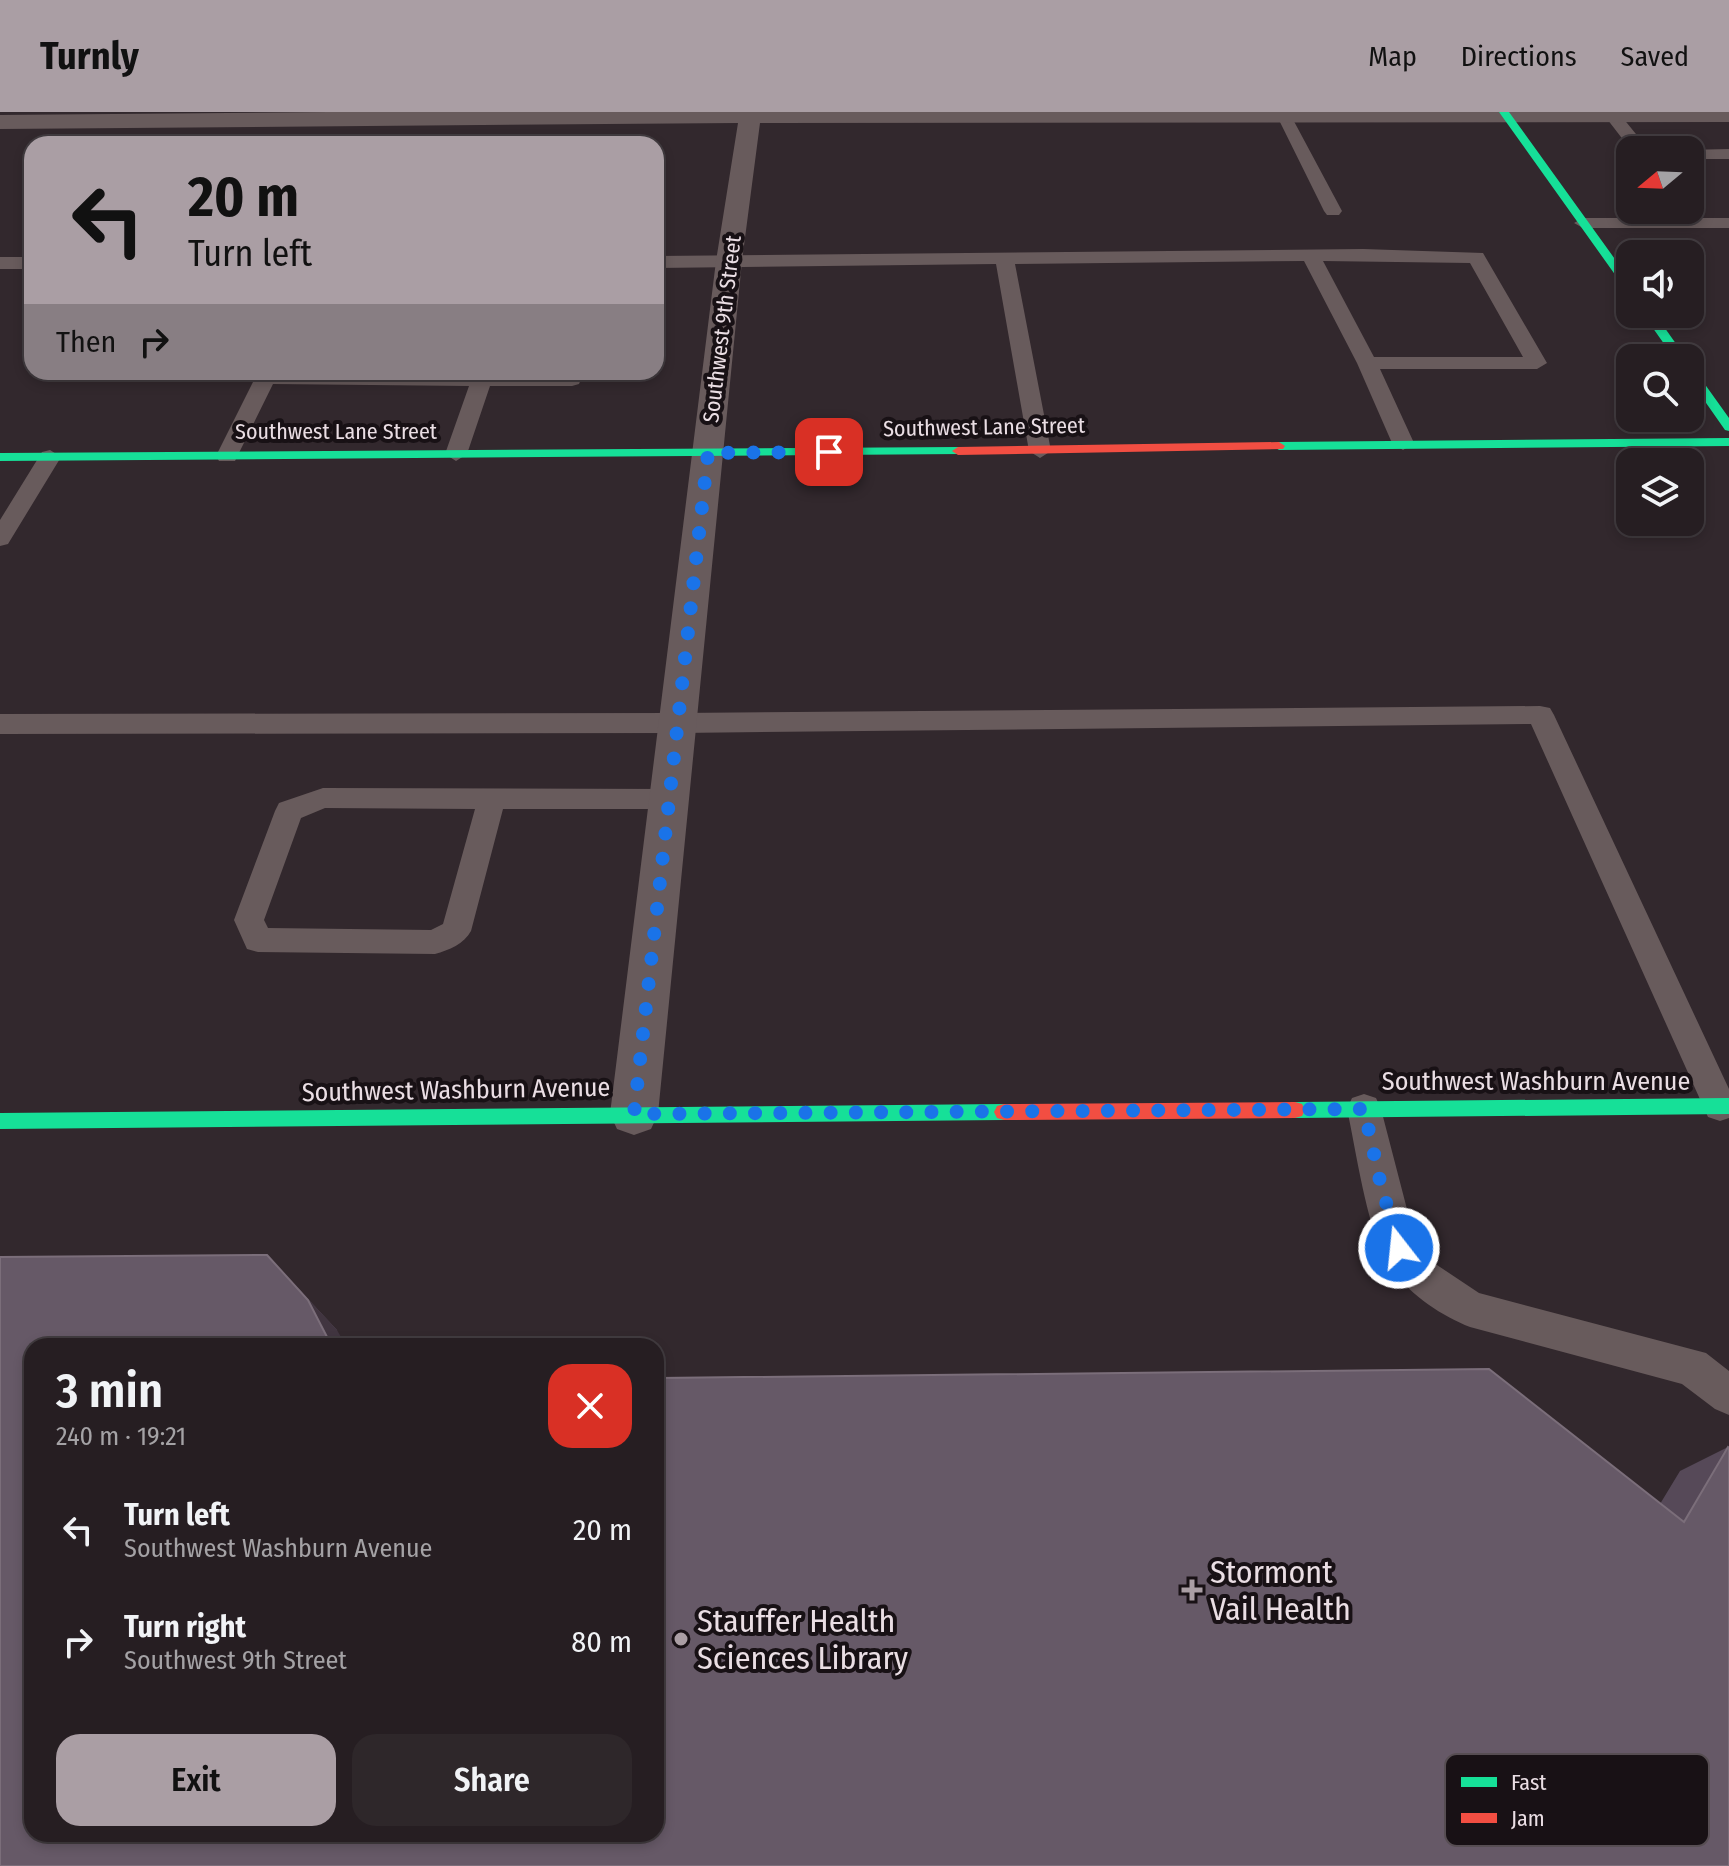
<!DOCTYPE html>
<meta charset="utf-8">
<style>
body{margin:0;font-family:"Fira Sans Condensed",sans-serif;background:#2e272a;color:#f1f3f6;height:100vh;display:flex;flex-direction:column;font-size:30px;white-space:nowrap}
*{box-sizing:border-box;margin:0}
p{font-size:26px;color:#a4a2a5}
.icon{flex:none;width:44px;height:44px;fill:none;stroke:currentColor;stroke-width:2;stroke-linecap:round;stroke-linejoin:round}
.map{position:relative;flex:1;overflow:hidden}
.panel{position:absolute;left:24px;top:1226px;width:640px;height:504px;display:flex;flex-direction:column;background:#261e22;border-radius:24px;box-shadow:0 4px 12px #0003,0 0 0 2px #423c40}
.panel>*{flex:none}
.hud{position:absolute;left:24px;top:24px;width:640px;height:244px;border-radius:24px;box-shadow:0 4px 12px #0003,0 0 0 2px #423c40;background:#aa9ea4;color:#111;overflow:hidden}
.needle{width:52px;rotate:251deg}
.controls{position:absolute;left:1616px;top:24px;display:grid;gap:16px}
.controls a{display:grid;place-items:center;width:88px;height:88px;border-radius:16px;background:#261e22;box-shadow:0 4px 12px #0003,0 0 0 2px #423c40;font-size:40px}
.pin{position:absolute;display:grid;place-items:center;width:68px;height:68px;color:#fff;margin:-34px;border-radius:16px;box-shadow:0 4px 12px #0006}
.me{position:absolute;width:88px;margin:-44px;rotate:344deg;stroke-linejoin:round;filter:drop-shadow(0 0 6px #0008)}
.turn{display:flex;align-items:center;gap:28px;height:168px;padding:0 32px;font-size:36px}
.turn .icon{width:104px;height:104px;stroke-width:2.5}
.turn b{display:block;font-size:56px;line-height:68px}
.then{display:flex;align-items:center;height:76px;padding:0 32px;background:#0003;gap:16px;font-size:30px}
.round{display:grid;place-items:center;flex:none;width:84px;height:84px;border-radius:24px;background:#2e272a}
.head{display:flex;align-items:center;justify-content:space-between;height:136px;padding:0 32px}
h1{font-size:48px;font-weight:600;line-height:60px}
.button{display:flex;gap:16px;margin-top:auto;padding:16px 32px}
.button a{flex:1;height:92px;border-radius:24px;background:#aa9ea4;color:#111;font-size:32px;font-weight:600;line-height:92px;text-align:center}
.button a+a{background:#2e272a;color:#f1f3f6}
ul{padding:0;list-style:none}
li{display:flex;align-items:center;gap:24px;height:112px;padding:0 32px}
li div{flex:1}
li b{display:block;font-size:30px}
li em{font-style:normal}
header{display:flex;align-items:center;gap:48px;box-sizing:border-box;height:112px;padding:0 40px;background:#aa9ea4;color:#111}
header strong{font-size:38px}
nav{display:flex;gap:44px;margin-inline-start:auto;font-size:28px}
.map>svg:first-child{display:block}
</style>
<header>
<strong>Turnly</strong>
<nav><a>Map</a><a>Directions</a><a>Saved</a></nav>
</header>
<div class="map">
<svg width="1729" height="1754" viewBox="0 0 1729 1754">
<rect width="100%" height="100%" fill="#32282d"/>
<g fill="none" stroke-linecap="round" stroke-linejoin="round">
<path fill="#685b5c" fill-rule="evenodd" d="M1289,0L1342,99L1339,103H1327L1324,99L1277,4L1279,1Z
M1606,0H1618L1649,38H1631L1604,3Z
M1729,37V47H1690V38H1685Z
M1660,98H1678L1684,106H1729V116H1583L1574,111L1583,106H1665Z
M1363,137L1483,141L1547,251L1537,257H1380L1414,331L1403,338L1392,331L1357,251L1304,149L1015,152L1051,339L1040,346L1029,339L996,152L656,156V144ZM1323,149L1470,151L1523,245H1374Z
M0,145H32V157H0Z
M258,260L563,262L584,260L579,272L572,274H490L467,342L456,349L445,342L469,274L273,272L235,349H219L216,344Z
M50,338L61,345L8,432L0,434V408L42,340Z
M1540,594L1550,596L1554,603L1729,977V1006L1720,1009L1708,1005L1531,612L679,621L0,622V602L679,601Z
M323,676L670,677L680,680L684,687L680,694L670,697H503L471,819C464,832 449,838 435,842L258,840L247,837L234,808L275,699L279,691ZM325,696L475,697L443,812L431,818L268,816L264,808L301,706Z
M1364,982L1376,986L1381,997L1415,1128L1431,1149L1479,1181L1706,1241L1729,1259V1303L1715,1297L1682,1272L1470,1215C1439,1203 1401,1177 1385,1146C1366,1111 1356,1038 1347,997L1352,986Z"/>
<path fill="#685b5c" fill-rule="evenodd" d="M328,0H1729V10L760,11L742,149L658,1002L651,1017L634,1023L617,1017L610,1002L716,149L738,11L0,17V3Z"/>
<path fill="#16e098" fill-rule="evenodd" d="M1499,0H1509L1630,168V179L1626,178Z
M1643,202H1655L1686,246H1674Z
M1690,256L1694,257L1729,306V319L1725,318L1690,268Z
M1729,326V334L1279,338L1273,334L1279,330Z
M958,335L964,339L962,342L0,349V341Z
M1729,986V1002L1295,1006L1288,1004L1285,998L1288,992L1295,990Z
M1004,992L1011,994L1014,1000L1011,1006L1004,1008L0,1017V1001Z"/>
<path fill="#f24e42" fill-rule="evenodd" d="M1279,330L1285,334L1283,337L958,343L952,339L958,335Z
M1295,990L1302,992L1305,998L1302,1004L1295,1006L1004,1008L997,1006L994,1000L997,994L1004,992Z"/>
</g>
<path fill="#564958" d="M267,1143L337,1218L32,1722L1660,1392L1680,1359L1728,1335L1729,1754H0Z"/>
<path fill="#413540" d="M267,1143L337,1218L346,1234H330Z"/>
<path fill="#665967" stroke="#7b6e7a" stroke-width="2" d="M267,1143L308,1188L327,1225L330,1234H32V1722H656V1302L660,1266L1489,1257L1684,1410L1728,1335L1729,1336V1754H0V1145Z"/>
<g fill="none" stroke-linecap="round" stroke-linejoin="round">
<path stroke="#1a73e8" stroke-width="14" stroke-dasharray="0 25.2" d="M829,340L708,341L634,1002L1364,997L1380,1069L1399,1136"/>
</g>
<g fill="#aa9ea4" stroke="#181115" stroke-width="3">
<path d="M1188 1466h8v8h8v8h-8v8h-8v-8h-8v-8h8z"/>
<circle cx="681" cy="1527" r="8"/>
</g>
<g text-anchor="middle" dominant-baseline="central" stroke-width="8" stroke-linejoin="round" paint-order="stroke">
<g font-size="22" fill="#eadee4" stroke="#181115">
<text transform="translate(722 217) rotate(-83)">Southwest 9th Street</text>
<text transform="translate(984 315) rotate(-1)">Southwest Lane Street</text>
<text x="336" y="319">Southwest Lane Street</text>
</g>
<g font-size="26" fill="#eadee4" stroke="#181115">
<text x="1536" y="969">Southwest Washburn Avenue</text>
<text transform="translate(456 978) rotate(-1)">Southwest Washburn Avenue</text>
</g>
<g font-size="32" fill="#eadee4" stroke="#181115" text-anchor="start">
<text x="1210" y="1460">Stormont<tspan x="1210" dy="37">Vail Health</tspan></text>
<text x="697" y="1509">Stauffer Health<tspan x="697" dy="37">Sciences Library</tspan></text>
</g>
</g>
<rect x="1445" y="1642" width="264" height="92" rx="12" fill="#181115" stroke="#574e53" stroke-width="2"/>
<rect x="1461" y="1665" width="36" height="10" fill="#16e098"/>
<rect x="1461" y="1701" width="36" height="10" fill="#f24e42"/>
<g font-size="22" fill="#eadee4">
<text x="1511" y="1678">Fast</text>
<text x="1511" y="1714">Jam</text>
</g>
</svg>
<div class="controls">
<a><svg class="needle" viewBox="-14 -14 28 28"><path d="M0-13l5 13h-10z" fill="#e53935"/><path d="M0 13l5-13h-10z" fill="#a4a2a5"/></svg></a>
<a><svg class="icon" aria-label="sound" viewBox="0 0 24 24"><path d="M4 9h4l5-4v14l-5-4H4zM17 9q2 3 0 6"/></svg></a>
<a><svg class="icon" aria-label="search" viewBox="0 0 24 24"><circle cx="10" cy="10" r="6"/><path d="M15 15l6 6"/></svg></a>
<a><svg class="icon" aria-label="layers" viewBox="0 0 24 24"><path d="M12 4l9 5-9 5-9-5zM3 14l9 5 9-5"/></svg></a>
</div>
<div class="pin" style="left:829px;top:340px;background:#d93025"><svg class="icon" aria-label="arrive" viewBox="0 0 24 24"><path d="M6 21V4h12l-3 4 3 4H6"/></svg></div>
<svg class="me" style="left:1399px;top:1136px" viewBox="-20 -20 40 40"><circle r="17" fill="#1a73e8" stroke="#fff" stroke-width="3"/><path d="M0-11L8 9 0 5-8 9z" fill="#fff"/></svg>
<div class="hud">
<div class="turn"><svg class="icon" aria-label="left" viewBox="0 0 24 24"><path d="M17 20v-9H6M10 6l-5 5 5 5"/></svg><div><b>20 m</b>Turn left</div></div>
<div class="then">Then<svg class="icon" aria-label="right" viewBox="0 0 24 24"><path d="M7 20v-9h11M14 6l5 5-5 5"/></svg></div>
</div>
<section class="panel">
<div class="head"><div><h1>3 min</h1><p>240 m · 19:21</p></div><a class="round" style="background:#d93025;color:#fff"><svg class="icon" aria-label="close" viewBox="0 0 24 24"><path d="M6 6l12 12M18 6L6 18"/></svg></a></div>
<ul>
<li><svg class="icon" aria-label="left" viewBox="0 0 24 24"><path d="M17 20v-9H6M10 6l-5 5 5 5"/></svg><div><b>Turn left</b><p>Southwest Washburn Avenue</p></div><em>20 m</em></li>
<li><svg class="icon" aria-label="right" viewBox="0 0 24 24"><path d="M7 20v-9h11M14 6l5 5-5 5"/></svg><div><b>Turn right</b><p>Southwest 9th Street</p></div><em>80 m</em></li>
</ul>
<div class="button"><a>Exit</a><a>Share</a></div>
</section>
</div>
